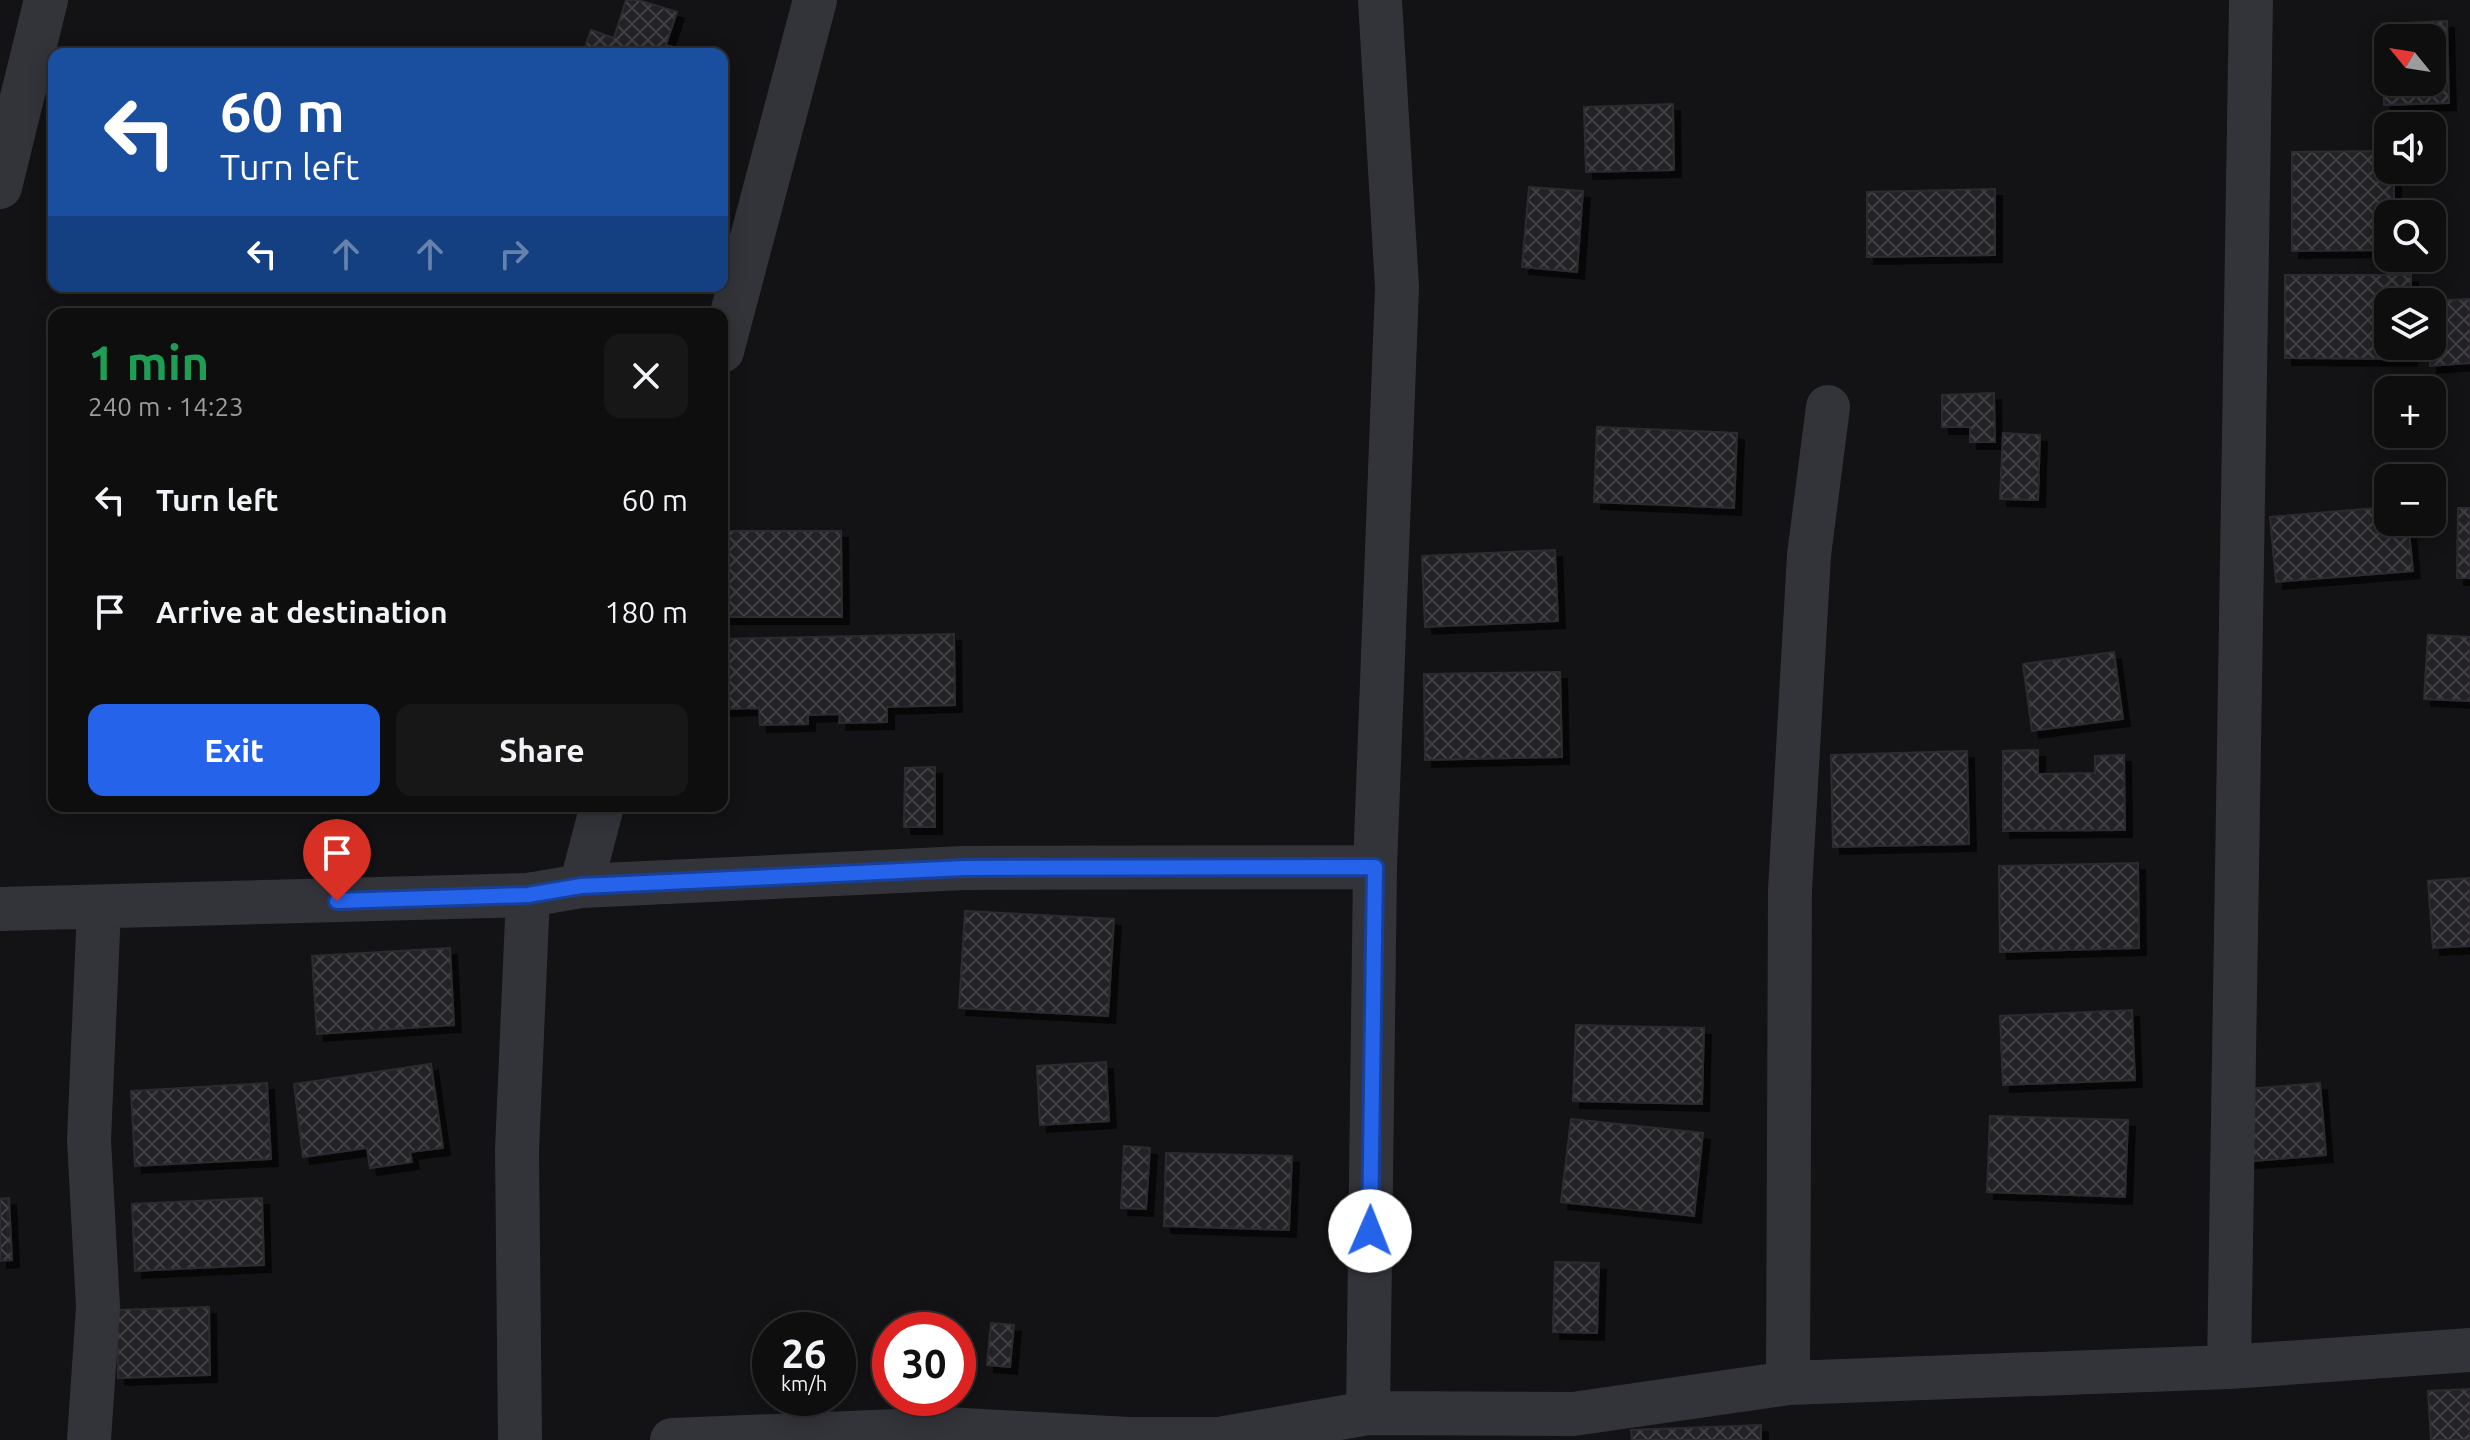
<!DOCTYPE html>
<meta charset="utf-8">
<style>
body{margin:0;font-family:Ubuntu,sans-serif;background:#171718;color:#f1f3f6;height:100vh;display:flex;flex-direction:column;font-size:30px;white-space:nowrap}
*{box-sizing:border-box;margin:0}
p{font-size:26px;color:#9b9c9e}
.icon{flex:none;width:44px;height:44px;fill:none;stroke:currentColor;stroke-width:2;stroke-linecap:round;stroke-linejoin:round}
.map{position:relative;flex:1;overflow:hidden}
.drawer{position:absolute;left:48px;top:308px;width:680px;height:504px;display:flex;flex-direction:column;background:#0e0e0f;border-radius:16px;box-shadow:0 4px 20px #0003,0 0 0 2px #2e2e2f}
.drawer>*{flex:none}
.banner{position:absolute;left:48px;top:48px;width:680px;height:244px;border-radius:16px;box-shadow:0 4px 20px #0003,0 0 0 2px #2e2e2f;background:#1a4fa0;color:#fff;overflow:hidden}
.needle{width:52px;rotate:300deg}
.controls{position:absolute;left:2374px;top:24px;display:grid;gap:16px}
.controls a{display:grid;place-items:center;width:72px;height:72px;border-radius:16px;background:#0e0e0f;box-shadow:0 4px 20px #0003,0 0 0 2px #2e2e2f;font-size:40px}
.speed{position:absolute;left:752px;top:1312px;display:flex;gap:16px;font-size:40px;font-weight:700;text-align:center}
.speed>*{display:grid;place-content:center;width:104px;height:104px;border-radius:50%;background:#0e0e0f;box-shadow:0 4px 20px #0003,0 0 0 2px #2e2e2f;line-height:1}
.speed small{font-size:20px;font-weight:400}
.speed .limit{border:12px solid #d22;background:#fff;color:#111}
.pin{position:absolute;display:grid;place-items:center;width:68px;height:68px;color:#fff;margin:-82px -34px;border-radius:50% 50% 50% 0;rotate:-45deg;box-shadow:0 0 8px #0007}
.pin .icon{rotate:45deg}
.me{position:absolute;width:88px;margin:-44px;rotate:1deg;stroke-linejoin:round;filter:drop-shadow(0 0 6px #0008)}
.turn{display:flex;align-items:center;gap:28px;height:168px;padding:0 40px;font-size:36px}
.turn .icon{width:104px;height:104px;stroke-width:2.5}
.turn b{display:block;font-size:56px;line-height:68px}
.lanes{display:flex;align-items:center;height:76px;padding:0 40px;background:#0003;justify-content:center;gap:40px;direction:ltr}
.lanes .off{opacity:.35}
.round{display:grid;place-items:center;flex:none;width:84px;height:84px;border-radius:16px;background:#171718}
.summary{display:flex;align-items:center;justify-content:space-between;height:136px;padding:0 40px}
h1{font-size:48px;font-weight:700;line-height:60px;color:#1e9e55}
.cta{display:flex;gap:16px;margin-top:auto;padding:16px 40px}
.cta a{flex:1;height:92px;border-radius:16px;background:#2563eb;color:#fff;font-size:32px;font-weight:700;line-height:92px;text-align:center}
.cta a+a{background:#171718;color:#f1f3f6}
ul{padding:0;list-style:none}
li{display:flex;align-items:center;gap:24px;height:112px;padding:0 40px}
li div{flex:1}
li b{display:block;font-size:30px}
li em{font-style:normal}
.map>svg:first-child{display:block}
</style>
<div class="map">
<svg width="2470" height="1440" viewBox="0 0 2470 1440">
<defs>
<pattern id="building-cross-hatch" width="8" height="8" patternUnits="userSpaceOnUse" patternTransform="scale(2)"><rect width="8" height="8" fill="#232226"/><path d="M0 0l8 8M0 8l8-8" fill="none" stroke="#403f43"/></pattern>
<filter id="shadow"><feDropShadow dx="7" dy="7" stdDeviation="0" flood-color="#0009"/></filter>
</defs>
<rect width="100%" height="100%" fill="#131214"/>
<path fill="url(#building-cross-hatch)" stroke="#2d2c31" stroke-width="2" fill-rule="evenodd" filter="url(#shadow)" d="M626,0H638L677,12L666,45L697,54H583L591,30L614,38Z
M2447,21L2449,103L2384,105L2382,24ZM2388,38H2432V82H2388Z
M1673,104L1674,170L1586,172L1584,107Z
M2388,151V170H2394V214H2388V250L2292,251V152Z
M1529,187L1583,191L1577,272L1522,267Z
M1995,189V255L1867,257V192Z
M2285,275H2411V302H2388V346H2410V359L2285,358Z
M2470,299V363L2430,366L2432,302L2426,301Z
M1994,393L1995,442H1970V427H1942V395Z
M1597,427L1737,433L1734,508L1594,502Z
M2003,433L2040,435L2038,500L2000,499Z
M2388,507V522H2408L2413,571L2276,582L2270,517Z
M2458,508H2470V578H2457Z
M722,531H841L842,617H722Z
M1555,550L1558,621L1425,627L1422,556Z
M954,634L955,705L887,707V722L839,723L840,714L808,715V724L760,725L759,708L722,709V639Z
M2428,635L2470,637V701L2424,699Z
M2114,652L2123,719L2032,731L2023,664Z
M1560,672L1562,757L1425,760L1424,674Z
M2038,750V774L2095,773V756L2124,755L2125,830L2003,831V751Z
M1967,751L1969,844L1833,847L1831,755Z
M935,767V827H904L905,768Z
M2138,863L2139,948L2000,952L1999,866Z
M2470,878V946L2433,948L2428,881Z
M965,911L1114,919L1108,1016L959,1008Z
M450,948L454,1025L317,1034L312,956Z
M2132,1010L2135,1080L2003,1085L2000,1016Z
M1576,1025L1704,1028L1702,1104L1573,1101Z
M1106,1062L1109,1121L1040,1125L1037,1066Z
M431,1064L443,1148L410,1152L412,1162L370,1168L367,1148L303,1157L294,1084Z
M267,1083L271,1159L135,1166L131,1091Z
M2320,1083L2326,1155L2241,1162L2235,1090Z
M1990,1116L2128,1120L2125,1197L1987,1192Z
M1571,1119L1703,1133L1694,1216L1561,1202Z
M1124,1146L1150,1148L1146,1209L1121,1208Z
M1166,1153L1292,1156L1289,1230L1164,1226Z
M9,1198L12,1260L0,1261V1199Z
M262,1198L264,1265L135,1271L132,1204Z
M1555,1262L1599,1263L1597,1333L1553,1332Z
M209,1307L210,1375L118,1378L117,1310Z
M991,1323L1014,1325L1010,1367L987,1365Z
M2470,1389V1440H2431L2428,1391Z
M1761,1425V1440H1632L1631,1430Z"/>
<g fill="none" stroke-linecap="round" stroke-linejoin="round">
<path stroke="#33343a" stroke-width="44" d="M0,187L46,0
M722,351L815,0
M581,886L602,806
M0,909L528,895L581,886L964,868L1375,867
M2229,1367L2251,0
M1788,1383L1790,890L1809,555L1828,407
M1368,1413L1375,867L1397,287L1380,0
M89,1440L98,1307L89,1140L99,908
M520,1440L517,1150L528,895
M672,1440L947,1429L1128,1439H1219L1368,1413L1573,1414L1788,1383L2229,1367L2470,1350"/>
</g>
<g fill="none" stroke-linecap="round" stroke-linejoin="round">
<defs>
<path id="route" d="M337,901L528,895L581,886L964,868L1375,867L1370,1231"/>
</defs>
<use href="#route" stroke="#184099" stroke-width="20"/>
<use href="#route" stroke="#2563eb" stroke-width="14"/>
</g>
</svg>
<div class="controls">
<a><svg class="needle" viewBox="-14 -14 28 28"><path d="M0-13l5 13h-10z" fill="#e53935"/><path d="M0 13l5-13h-10z" fill="#9b9c9e"/></svg></a>
<a><svg class="icon" aria-label="sound" viewBox="0 0 24 24"><path d="M4 9h4l5-4v14l-5-4H4zM17 9q2 3 0 6"/></svg></a>
<a><svg class="icon" aria-label="search" viewBox="0 0 24 24"><circle cx="10" cy="10" r="6"/><path d="M15 15l6 6"/></svg></a>
<a><svg class="icon" aria-label="layers" viewBox="0 0 24 24"><path d="M12 4l9 5-9 5-9-5zM3 14l9 5 9-5"/></svg></a>
<a>+</a>
<a>−</a>
</div>
<div class="speed"><div>26<small>km/h</small></div><div class="limit">30</div></div>
<div class="pin" style="left:337px;top:901px;background:#d93025"><svg class="icon" aria-label="arrive" viewBox="0 0 24 24"><path d="M6 21V4h12l-3 4 3 4H6"/></svg></div>
<svg class="me" style="left:1370px;top:1231px" viewBox="-20 -20 40 40"><circle r="19" fill="#fff"/><path d="M0-13L10 11 0 6-10 11z" fill="#2563eb"/></svg>
<div class="banner">
<div class="turn"><svg class="icon" aria-label="left" viewBox="0 0 24 24"><path d="M17 20v-9H6M10 6l-5 5 5 5"/></svg><div><b>60 m</b>Turn left</div></div>
<div class="lanes"><svg class="icon" aria-label="left" viewBox="0 0 24 24"><path d="M17 20v-9H6M10 6l-5 5 5 5"/></svg><svg class="icon off" aria-label="ahead" viewBox="0 0 24 24"><path d="M12 20V5M6 11l6-6 6 6"/></svg><svg class="icon off" aria-label="ahead" viewBox="0 0 24 24"><path d="M12 20V5M6 11l6-6 6 6"/></svg><svg class="icon off" aria-label="right" viewBox="0 0 24 24"><path d="M7 20v-9h11M14 6l5 5-5 5"/></svg></div>
</div>
<section class="drawer">
<div class="summary"><div><h1>1 min</h1><p>240 m · 14:23</p></div><a class="round"><svg class="icon" aria-label="close" viewBox="0 0 24 24"><path d="M6 6l12 12M18 6L6 18"/></svg></a></div>
<ul>
<li><svg class="icon" aria-label="left" viewBox="0 0 24 24"><path d="M17 20v-9H6M10 6l-5 5 5 5"/></svg><div><b>Turn left</b></div><em>60 m</em></li>
<li><svg class="icon" aria-label="arrive" viewBox="0 0 24 24"><path d="M6 21V4h12l-3 4 3 4H6"/></svg><div><b>Arrive at destination</b></div><em>180 m</em></li>
</ul>
<div class="cta"><a>Exit</a><a>Share</a></div>
</section>
</div>
